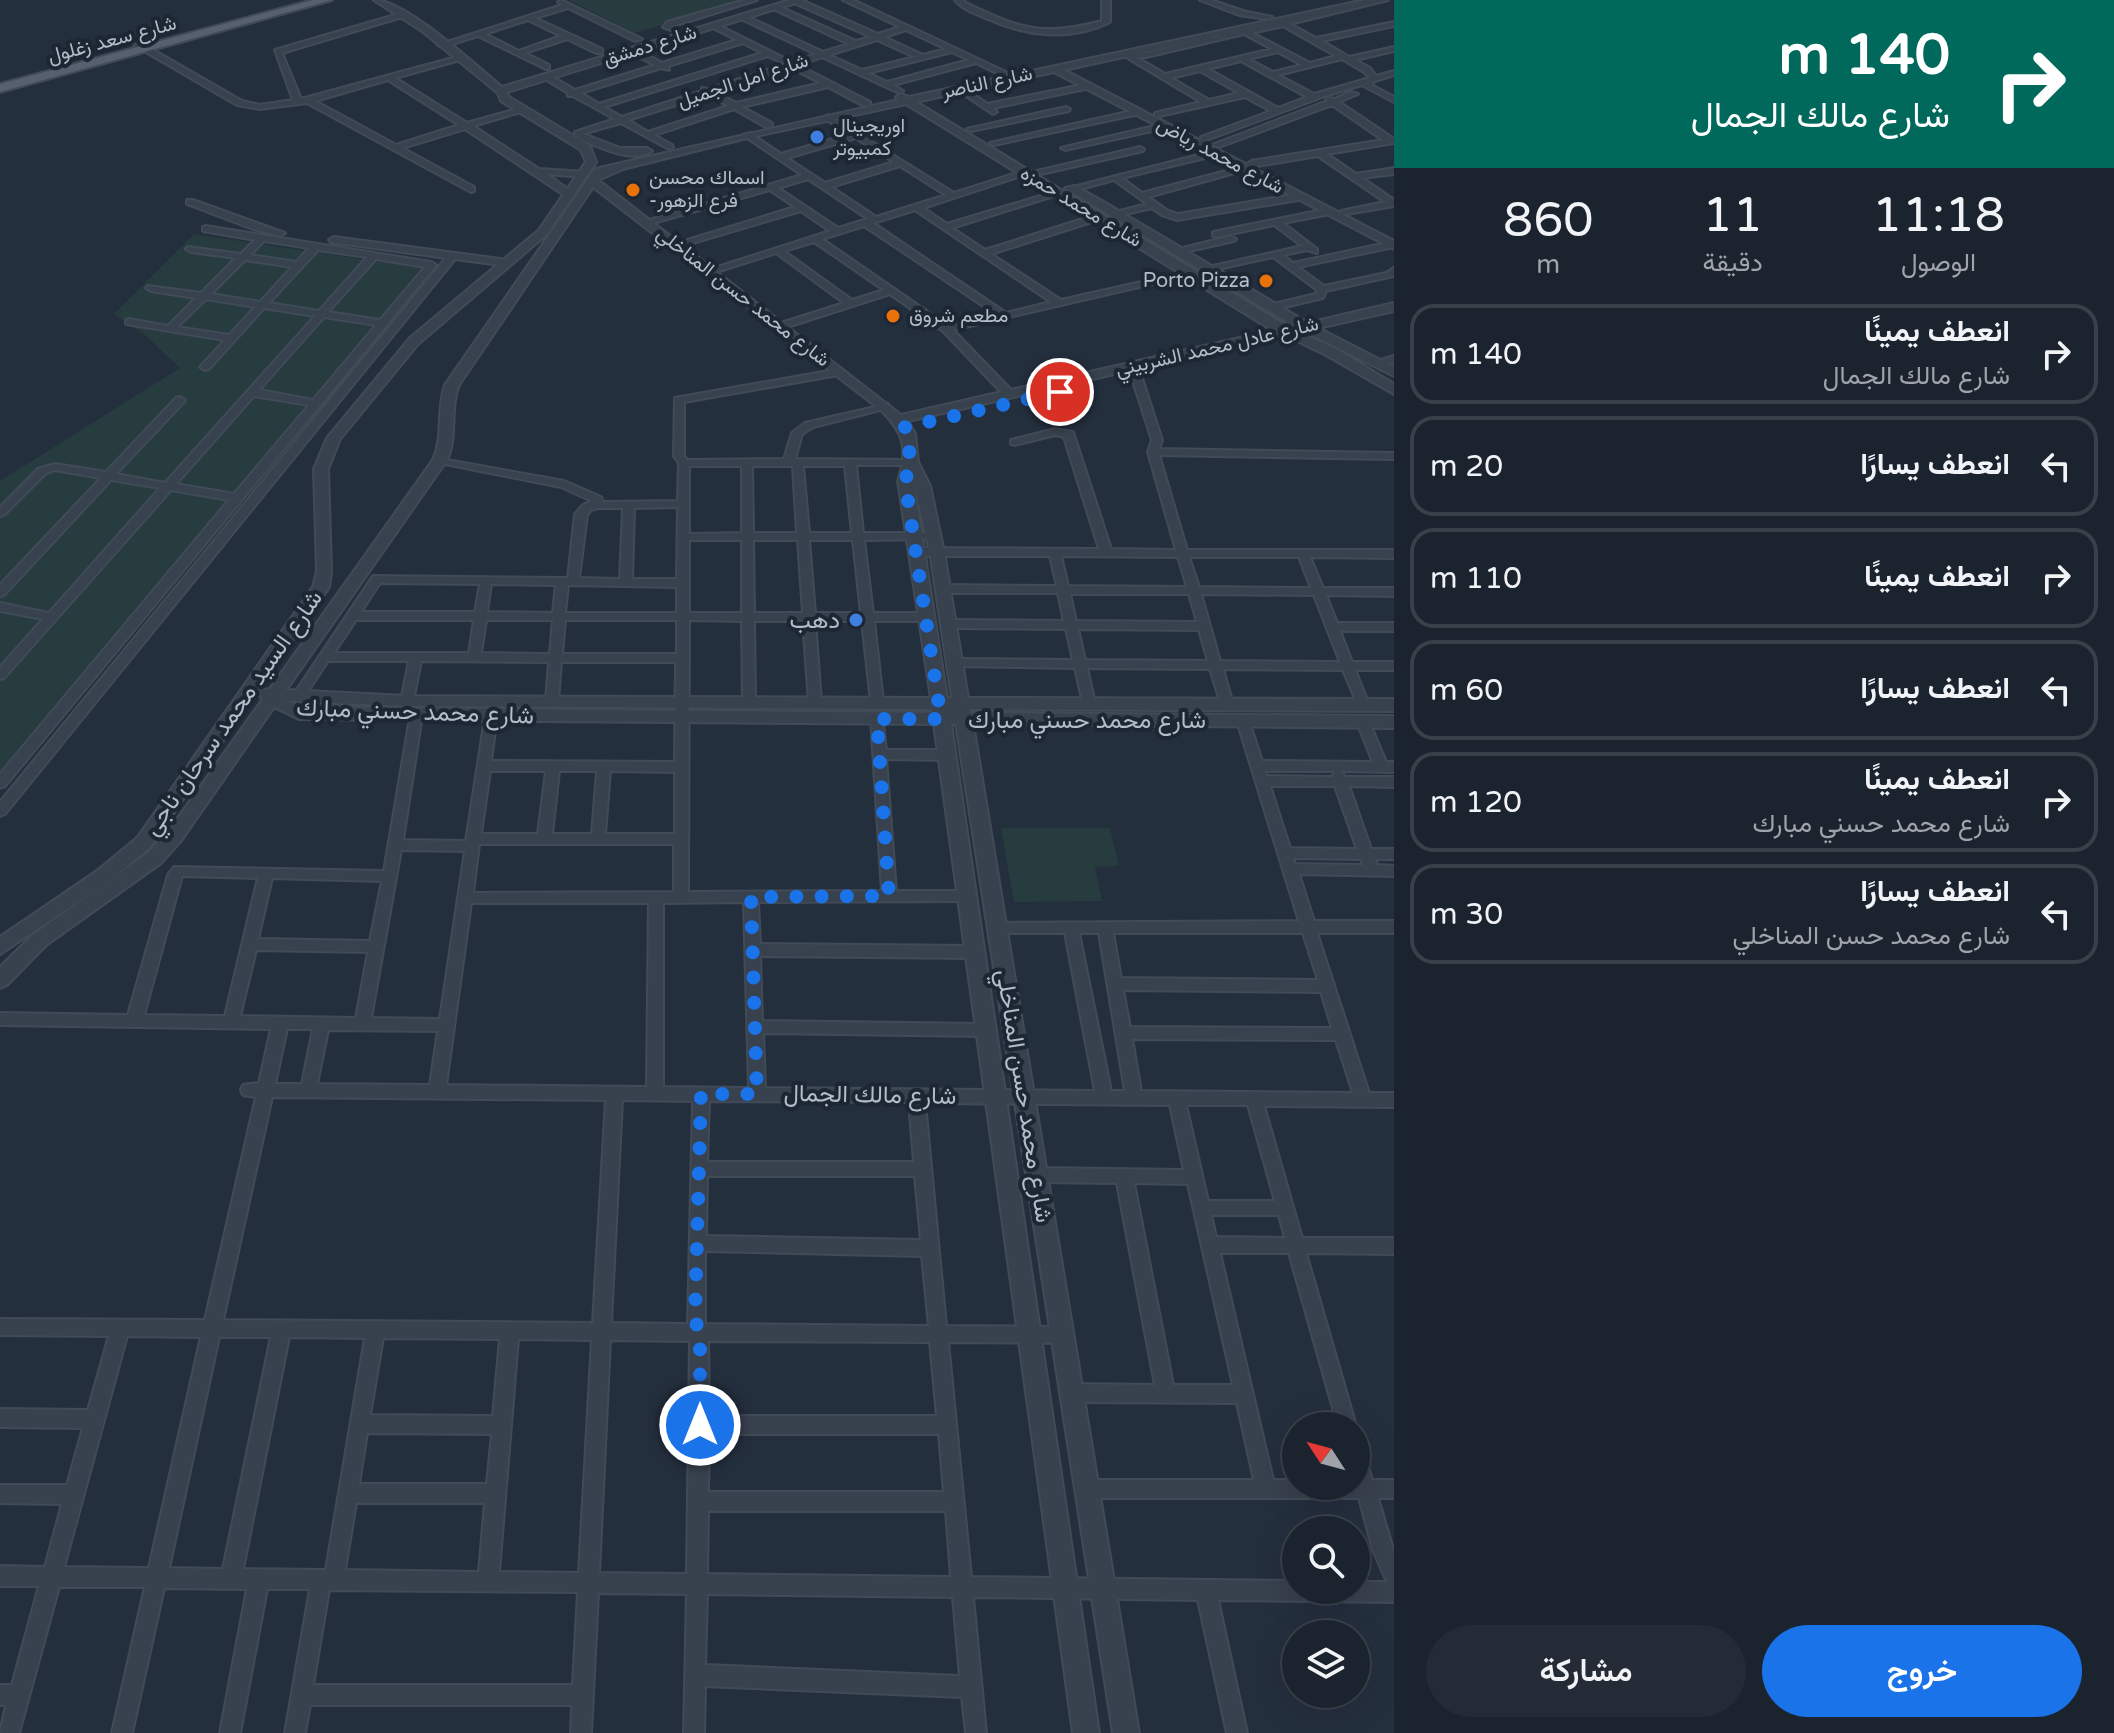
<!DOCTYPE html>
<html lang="ar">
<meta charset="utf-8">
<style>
body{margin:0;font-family:"Varela Round",Vazirmatn,sans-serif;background:#242b36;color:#f1f3f6;direction:rtl;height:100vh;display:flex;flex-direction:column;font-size:30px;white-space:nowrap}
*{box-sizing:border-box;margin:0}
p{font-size:26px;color:#a0a4aa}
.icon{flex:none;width:44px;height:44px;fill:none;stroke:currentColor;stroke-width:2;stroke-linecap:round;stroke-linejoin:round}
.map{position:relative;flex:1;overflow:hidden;direction:ltr}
.sheet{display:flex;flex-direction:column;background:#1b232e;width:720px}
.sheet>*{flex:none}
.guide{background:#00695c;color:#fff;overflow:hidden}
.needle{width:52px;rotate:306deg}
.fabs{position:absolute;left:1282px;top:1412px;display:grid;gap:16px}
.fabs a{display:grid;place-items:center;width:88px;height:88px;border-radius:50%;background:#1b232e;box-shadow:0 8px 32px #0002,0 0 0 2px #39404a;font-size:40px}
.pin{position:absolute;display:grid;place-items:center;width:68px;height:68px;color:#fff;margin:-34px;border:4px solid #fff;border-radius:50%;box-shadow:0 2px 8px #0007}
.me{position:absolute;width:88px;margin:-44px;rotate:0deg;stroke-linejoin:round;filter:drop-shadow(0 0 6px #0008)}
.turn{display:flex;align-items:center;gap:28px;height:168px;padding:0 32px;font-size:36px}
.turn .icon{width:104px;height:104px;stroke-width:2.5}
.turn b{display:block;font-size:56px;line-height:68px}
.eta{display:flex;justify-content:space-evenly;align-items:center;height:136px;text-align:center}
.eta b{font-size:48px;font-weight:600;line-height:56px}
.primary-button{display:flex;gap:16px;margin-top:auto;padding:16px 32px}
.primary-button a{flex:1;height:92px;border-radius:48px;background:#1a73e8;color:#fff;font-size:32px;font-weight:600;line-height:92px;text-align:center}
.primary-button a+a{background:#242b36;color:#f1f3f6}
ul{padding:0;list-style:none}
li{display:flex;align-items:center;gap:24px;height:100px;margin:0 16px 12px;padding:0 16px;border:4px solid #39404a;border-radius:24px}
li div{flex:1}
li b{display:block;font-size:30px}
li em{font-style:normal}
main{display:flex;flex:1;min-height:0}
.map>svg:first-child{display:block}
</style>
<main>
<section class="sheet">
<div class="guide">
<div class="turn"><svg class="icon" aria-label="right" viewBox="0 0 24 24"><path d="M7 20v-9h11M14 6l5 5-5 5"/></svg><div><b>140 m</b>شارع مالك الجمال</div></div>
</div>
<div class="eta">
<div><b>11:18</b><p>الوصول</p></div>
<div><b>11</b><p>دقيقة</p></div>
<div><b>860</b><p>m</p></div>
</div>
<ul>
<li><svg class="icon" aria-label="right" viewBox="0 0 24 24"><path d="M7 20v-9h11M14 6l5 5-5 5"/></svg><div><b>انعطف يمينًا</b><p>شارع مالك الجمال</p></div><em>140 m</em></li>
<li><svg class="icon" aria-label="left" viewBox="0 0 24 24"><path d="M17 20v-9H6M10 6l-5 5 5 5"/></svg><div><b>انعطف يسارًا</b></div><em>20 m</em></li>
<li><svg class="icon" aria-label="right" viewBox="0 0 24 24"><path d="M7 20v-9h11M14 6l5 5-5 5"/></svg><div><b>انعطف يمينًا</b></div><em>110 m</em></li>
<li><svg class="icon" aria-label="left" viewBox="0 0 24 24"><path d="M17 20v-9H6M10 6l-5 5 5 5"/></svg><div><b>انعطف يسارًا</b></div><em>60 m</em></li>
<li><svg class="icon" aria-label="right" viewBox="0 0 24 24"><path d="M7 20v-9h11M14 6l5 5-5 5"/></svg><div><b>انعطف يمينًا</b><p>شارع محمد حسني مبارك</p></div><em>120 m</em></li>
<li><svg class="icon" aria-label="left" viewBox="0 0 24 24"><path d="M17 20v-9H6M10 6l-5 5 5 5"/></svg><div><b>انعطف يسارًا</b><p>شارع محمد حسن المناخلي</p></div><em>30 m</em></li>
</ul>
<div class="primary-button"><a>خروج</a><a>مشاركة</a></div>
</section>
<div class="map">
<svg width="1394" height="1733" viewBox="0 0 1394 1733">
<rect width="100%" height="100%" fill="#242f3e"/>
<path fill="#263c3f" d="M569,0H746L634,33Z
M194,234L421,268L0,771V481L180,368L145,335L114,314Z
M1001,828H1110L1119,866L1095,867L1102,901L1014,902Z"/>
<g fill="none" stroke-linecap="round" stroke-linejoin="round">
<defs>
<path id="minor" d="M561,0L642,39L635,41L568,8L535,18L602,49V53H596L567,39L525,53L549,65V69H546L478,36L442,47L438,45L562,5L558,2ZM528,20L561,36L519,51L485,34Z
M745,0H757L673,26L674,31L663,27L667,22Z
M794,0H801L878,34L900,27L843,0H853L1010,74L1003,76L976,63L893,85L903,91L899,93L822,57L798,65L870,102V106H864L828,87L742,107L772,123V127H766L734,109L654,135L672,145L673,147L669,149L621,123L575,136V132L615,119L573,96H568V93L542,77L549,75L575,90L655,65L631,53V49H637L662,63L737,40L713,28V24H716L792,62L816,54L741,19L744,15L823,52L849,44L773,9L776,5L856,41L871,37L794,3ZM906,30L946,49L923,55L884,37ZM877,40L915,57L862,70L829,55ZM743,43L762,53L599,104L581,93L661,68L669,70L668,66ZM952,52L969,60L887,82L868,73ZM768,56L785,64L709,89L702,88V91L622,117L604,107ZM791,68L821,83L736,103L715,92ZM708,95L728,106L648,132L628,120Z
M955,0H963L966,3C1021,29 1042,37 1102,21V0H1110V22C1071,42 1026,36 988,19C976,14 963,10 955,0Z
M1200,0H1211L1243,11L1272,17L1268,19L1239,15Z
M1375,0H1388L1290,24L1316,38L1394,22V26L1322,41L1349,57L1394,47V51L1355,60L1370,68L1376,76L1394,71V75L1375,81L1371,85L1394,97V102L1362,85L1325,96L1204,141H1201V137L1271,111L1245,97L1155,117V113L1201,102L1121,54L1125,52L1146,53ZM1283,26L1336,56L1310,63L1252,33ZM1244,34L1272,49L1165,74L1136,57H1146ZM1278,52L1302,65L1273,72L1248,59ZM1342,59L1364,72L1370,78L1314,94L1278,75ZM1241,61L1307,97L1278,108L1208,69ZM1200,71L1239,93L1209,100L1171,78Z
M402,13L409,15L282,53L301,99L460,56V60L395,78L467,123L524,107V111L473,126L539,169L586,172V176L583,177L547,174L573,193V197H567L465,129L402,148L474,187V191L471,192L307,103L260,109L237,105L134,45L141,43L242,101L260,105L293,100L275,50ZM388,80L459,125L396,145L315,101Z
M1087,84L1091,86L1090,88L993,108L997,112L993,114L956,89L963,87L987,104Z
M1351,92L1358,94L1339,102L1394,139V143L1327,154L1356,174L1394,168V174L1362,178L1394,200V206L1341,215V211L1385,202L1318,156L1251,167L1247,164L1251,161L1383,140L1332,105L1219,147L1212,145L1327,101L1326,97L1334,99Z
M1066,107L1070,109L1069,111L971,131L967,129Z
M1136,110H1139V114L994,145L990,143Z
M828,115L954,193L1023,171L1030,173L923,208L947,224L1060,190V194L952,228L985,250L1095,215H1101V219L991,254L1061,300L1190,271L1195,274L953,330L1014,393L1015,395L1010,398L1006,397L943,331L890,294L784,328H778V324L844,303L776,253L710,274L705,271L830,231L801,211L679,247L671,245L795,207L770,190L650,224L643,222L802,175L743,135L750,133L781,154L850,134L825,119L824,117ZM856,138L894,162L825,183L787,158ZM900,166L946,195L876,217L831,187ZM808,179L868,219L838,228L778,188ZM915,210L1051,302L1006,313L873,223ZM864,226L997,315L948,326L822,239ZM814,242L884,290L852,300L784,251Z
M1163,124H1166V128L1065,150L1061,148Z
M1140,147L1144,149L1143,151L1041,174L1037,171Z
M1214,151H1217V155L1122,178L1142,193L1245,166L1249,169L1148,197L1168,211L1178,214L1298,194L1302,197L1298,200L1177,220L1162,215L1152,208L1116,216V212L1147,204L1114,180L1073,191L1069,188Z
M187,200H193L285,233L281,236L253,229L187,204Z
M1327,209L1331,212L1330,214L1283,223L1317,249V253L1307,250L1283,255L1293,263L1391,242L1394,243V247L1298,267L1324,286L1386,273L1394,268V276L1326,291L1323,298L1272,310L1269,309V305L1316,294L1317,290L1273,257L1209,271L1204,268L1302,246L1274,225L1216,237L1213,236V232Z
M206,226L431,262L436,265L5,786L0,788V774L229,500L171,490L4,678L0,679V667L43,619L0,611V603L49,613L160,488L111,480L4,595L0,596V585L101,478L55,470L46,473L4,515L0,516V507L38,469L55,464L106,472L176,398L180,397L185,400L184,402L116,474L165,483L315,316L264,308L209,369L205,370L200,367L225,340L126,324V320L129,319L168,326L196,298L151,291L146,288L148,286L201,293L236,258L191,252L186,249L188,247L241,254L255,240L203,231V227ZM264,241L309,248L296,262L250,255ZM318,250L367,257L319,311L269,303ZM376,259L425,267L380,320L328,312ZM245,260L292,267L260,302L211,294ZM206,299L255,307L229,335L177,327ZM324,317L376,325L313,400L259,390ZM254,396L309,405L234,494L176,484Z
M1231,236L1236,239L1234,241L1180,253L1175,250Z
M334,237L508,260L513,263L508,266L455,259L5,814L0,816V802L446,258L331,242L329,240Z
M1394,356V362L1379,365L1374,362Z
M840,369L845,372L844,374L684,402V456L687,460L784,459L792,433L805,423L888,404V408L813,427L802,434L795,459L915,460V464L911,465H856L863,533H933L939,536L933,539L864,540L873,613H927L933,617L927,621H874L883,702L877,706L871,702L862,621H815L821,702L815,706L809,702L803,621H754L755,701L749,705L743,701L742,621L689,620L688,892L882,891L871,719L877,715L882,716L886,750H946L953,755L946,760L886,759L896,891H966L971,892L973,896L971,900L966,901L758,902L760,944L973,946L978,948L980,952L978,956L973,958L760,956L762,1021L984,1024L989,1026L992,1030L989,1034L984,1036L763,1033L765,1088L1095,1091L1065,933H997L992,931L990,927L992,923L1299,921L1237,721L1243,717L1248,718L1262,761L1373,762L1357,722L1358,719H1368L1386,762H1394V772L1341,771L1345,777H1394V787L1349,786L1371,849H1394V859H1375L1377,865L1394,866V876L1299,874L1314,921H1394V933H1317L1369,1093H1394V1107L1264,1106L1302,1238H1394V1254L1306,1253L1356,1426V1427L1338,1426L1289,1253H1220L1273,1480H1296V1486H1356V1447L1363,1449L1372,1480H1394V1498H1378L1394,1553V1602L1218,1600L1247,1733H1227L1198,1600L973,1597L986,1733H966L962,1697L705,1686L704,1733H684L687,1594L598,1593L591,1733H571L572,1705H310L305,1733H285L310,1589H267L240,1733H220L247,1589L164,1588L132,1733H112L145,1587H59L19,1733H0L6,1705H0V1685H12L39,1586H0V1566L45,1567L62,1504L0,1503V1485H67L83,1428L0,1427V1409L88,1410L109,1336L0,1335V1319L205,1320L256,1097L243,1095L241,1090L243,1085L259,1083L271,1029L0,1025V1013L128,1015L168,875L174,867L384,871L411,712L416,711L422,715L403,840L466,841L486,712L491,711L497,715L491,761L675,762L676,662H561L558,701L552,705L546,701L549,662L421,661L413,701L407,705L401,701L409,661H328L302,700L298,701L292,697L373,576L568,578L575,514L583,505L592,501L561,487L440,463L435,460L436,458L564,481L601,497L603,502L678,501L679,463L674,456L675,398ZM689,466H742V533L689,534ZM752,466H793L797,533H753ZM803,466H845L852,533H809ZM678,507L677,579H632L634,508ZM599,508H623L620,579L579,578L587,515L591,510ZM689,540H742V613H689ZM753,540H798L803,613H754ZM809,540H853L861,613H815ZM380,583L480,584L475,612H361ZM491,584L556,585L553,613L487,612ZM568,585L677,587V613H565ZM356,620H474L469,653H334ZM486,620H553L550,654L481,653ZM565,620H677V654H562ZM490,771H546L538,834H481ZM559,771H597L592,834H552ZM610,771L675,772V834H605ZM1265,771H1335L1332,777L1267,776ZM1270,786H1335L1357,849L1290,848ZM479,844H674V892L473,893ZM401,850L465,851L440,1019L371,1018ZM1293,858L1361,859L1363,865L1295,864ZM182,876L258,878L225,1016L144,1015ZM272,878L382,881L370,941L258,939ZM744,902L749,1088L663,1087V903ZM471,903H649L647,1087L446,1085ZM1079,933H1099L1125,1091H1111ZM1113,933H1303L1318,980L1121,978ZM256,950L368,952L356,1018L240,1016ZM1123,990L1321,992L1332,1028L1130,1027ZM287,1029H313L302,1084H275ZM328,1030L438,1031L430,1085L317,1084ZM1132,1039L1336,1040L1353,1093L1141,1091ZM272,1097L606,1100L593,1323L223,1320ZM622,1100L693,1101L688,1324L611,1323ZM709,1101L909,1102L914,1162H707ZM925,1103L1170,1105L1184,1170L1037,1168L1031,1170L1029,1175L1031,1180L1037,1182L1117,1183L1155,1385L1072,1384L1066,1387L1063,1393L1066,1399L1072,1402L1237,1403L1254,1480H1087L1080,1482L1078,1489L1080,1496L1087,1498H1359L1373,1550L1387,1582H1356V1590H1296V1581L971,1577L948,1342L1063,1343L1069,1341L1072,1335L1069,1329L1063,1327L946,1326ZM1186,1105H1248L1275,1201H1208ZM707,1176H915L921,1240L706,1236ZM1134,1183L1188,1184L1233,1385H1173ZM1211,1215H1279L1285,1238L1216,1237ZM705,1251L922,1256L929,1326L705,1324ZM127,1336L201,1337L149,1568L64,1567ZM219,1337H271L223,1569L169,1568ZM289,1337L365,1338L326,1570L243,1569ZM383,1338L500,1339L493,1416L370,1415ZM518,1339L592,1340L579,1573L499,1572ZM610,1340L690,1341L687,1574L599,1573ZM708,1341L930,1342L937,1416H709ZM367,1433L492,1434L487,1484H359ZM709,1434H939L944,1492H708ZM356,1503H485L479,1572L345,1570ZM708,1511H946L951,1577L707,1574ZM329,1590L578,1592L573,1685H313ZM707,1594L953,1597L960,1676L705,1665Z
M1136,372L1141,375L1162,440L1159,449L1394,453V459L1159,455L1187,550H1394V558L1310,557L1323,588H1394V596L1326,595L1337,623H1394V631H1340L1352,662H1394V670H1355L1369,705L1367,708H1359L1343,670L1223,669L1233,704L1227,708L1221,704L1210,669L1087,668L1095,703L1089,707L1083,703L1075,668L951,666L949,663L951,660L955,659L1073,660L1066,629L948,628L942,624L948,620L1064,621L1058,593H943L937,589L943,585L1057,586L1050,556H918L912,552L918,548L1099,549L1064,437L1055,435L1015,445L1011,444V440L1055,429L1073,432L1111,549L1176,550L1148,452L1152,440L1131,375ZM1061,556L1178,557L1187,587L1068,586ZM1189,557H1299L1311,588L1199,587ZM1070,594H1189L1197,622L1076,621ZM1201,594L1314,595L1340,662L1220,661ZM1078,629L1199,630L1208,661L1085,660Z"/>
<path id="tertiary" d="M374,0C406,0 476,66 502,87L790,0H805L507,92L509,97L577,138V134L581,133L620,148H647L652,151C631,164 599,147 577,138L590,146L596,162L547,234L418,344L340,439L328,469L331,571L329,587L150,847L109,881L0,954V937L97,871L138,837L313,587L317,571L314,469L327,438L410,338L539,230L586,162L581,150L501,101L498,93L422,31Z
M1365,0H1383L1064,70L1394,241V249L1054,72L916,102L1288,327L1294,326L1065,188L1075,186L1102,201L1308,323L1394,303V311L1318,328L1394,367V376L1304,331L1299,332L1336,349L1394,384V394L1326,355L1285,335L908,421L915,434L918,462L930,486L944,552L968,698L1394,699V711L970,709L971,713L1394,716V728L973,724L1139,1733H1113L956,724H951L1099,1733H1073L934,724L299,719L274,707L180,842L161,863L46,945L7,985L0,988V967L33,935L148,853L168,832L263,699L257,694L259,690L270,689L433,460C444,436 436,410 445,385L595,169L898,100L896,97L901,94L909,97ZM906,104L1267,327L1274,330L901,415L598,180L623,169L747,138ZM593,187L882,411C905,434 908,450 898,481L931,698L407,696L286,690L447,460C458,436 449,410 459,385ZM913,479L930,552L952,698H947ZM287,701L407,706L932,709L933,713L301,707Z"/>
<path id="primary" d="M313,0H332L0,92V84Z"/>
</defs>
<use href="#minor" stroke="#414a57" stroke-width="4"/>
<use href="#tertiary" stroke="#414a57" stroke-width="4"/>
<use href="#primary" stroke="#414a57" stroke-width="4"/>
<use href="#minor" fill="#38414e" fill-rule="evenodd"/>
<use href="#tertiary" fill="#38414e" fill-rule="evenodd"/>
<use href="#primary" fill="#56606e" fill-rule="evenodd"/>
</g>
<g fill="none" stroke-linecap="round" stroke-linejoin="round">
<path stroke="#1a73e8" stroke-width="14" stroke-dasharray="0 25.2" d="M700,1425V1345L695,1315L701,1094H757L751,897L889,896L877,719H941L905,481L911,462L905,427L1060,392"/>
</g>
<g fill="#3f7fe0" stroke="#1d2633" stroke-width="3">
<circle cx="817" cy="137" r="8"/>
<circle cx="856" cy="620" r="8"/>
</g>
<g fill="#e8710a" stroke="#1d2633" stroke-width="3">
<circle cx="633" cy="190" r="8"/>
<circle cx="1266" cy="281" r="8"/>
<circle cx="893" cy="316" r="8"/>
</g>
<g text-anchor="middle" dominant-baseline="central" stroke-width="8" stroke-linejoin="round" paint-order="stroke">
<g font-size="20" fill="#b4bcc9" stroke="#1d2633">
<text transform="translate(112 40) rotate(-15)">شارع سعد زغلول</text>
<text transform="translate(650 46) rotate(-17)">شارع دمشق</text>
<text transform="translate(743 81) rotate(-18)">شارع امل الجميل</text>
<text transform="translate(987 83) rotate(-12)">شارع الناصر</text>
<text transform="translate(1220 156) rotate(28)">شارع محمد رياض</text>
<text transform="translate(1081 207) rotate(31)">شارع محمد حمزه</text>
<text transform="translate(743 297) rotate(38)">شارع محمد حسن المناخلي</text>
<text transform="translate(1217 347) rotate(-13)">شارع عادل محمد الشربيني</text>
</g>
<g font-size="20" fill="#b4bcc9" stroke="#1d2633" text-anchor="start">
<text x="833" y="126">اوريجينال<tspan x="833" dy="23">كمبيوتر</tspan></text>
<text x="649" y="178">اسماك محسن<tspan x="649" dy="23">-فرع الزهور</tspan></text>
<text x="1250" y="281" text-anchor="end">Porto Pizza</text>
<text x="909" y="316">مطعم شروق</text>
</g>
<g font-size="24" fill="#b4bcc9" stroke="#1d2633" text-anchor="end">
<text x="840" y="620">دهب</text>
</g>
<g font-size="24" fill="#b4bcc9" stroke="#1d2633">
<text transform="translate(415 712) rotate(2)">شارع محمد حسني مبارك</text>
<text transform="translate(233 713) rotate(-55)">شارع السيد محمد سرحان ناجي</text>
<text x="1087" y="720">شارع محمد حسني مبارك</text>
<text transform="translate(870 1095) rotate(1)">شارع مالك الجمال</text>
<text transform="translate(1024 1096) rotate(81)">شارع محمد حسن المناخلي</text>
</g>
</g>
</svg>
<div class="fabs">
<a><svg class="needle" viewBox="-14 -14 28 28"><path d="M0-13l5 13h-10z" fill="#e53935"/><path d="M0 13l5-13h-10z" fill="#a0a4aa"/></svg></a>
<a><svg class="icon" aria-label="search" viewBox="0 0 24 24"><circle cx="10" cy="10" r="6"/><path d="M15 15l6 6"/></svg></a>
<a><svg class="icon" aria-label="layers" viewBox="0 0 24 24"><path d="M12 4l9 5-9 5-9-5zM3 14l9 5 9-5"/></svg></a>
</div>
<div class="pin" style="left:1060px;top:392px;background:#d93025"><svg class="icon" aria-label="arrive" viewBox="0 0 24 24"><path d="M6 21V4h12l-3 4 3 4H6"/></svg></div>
<svg class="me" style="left:700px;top:1425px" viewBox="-20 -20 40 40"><circle r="17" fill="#1a73e8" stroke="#fff" stroke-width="3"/><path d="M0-11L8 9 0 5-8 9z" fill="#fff"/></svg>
</div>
</main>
